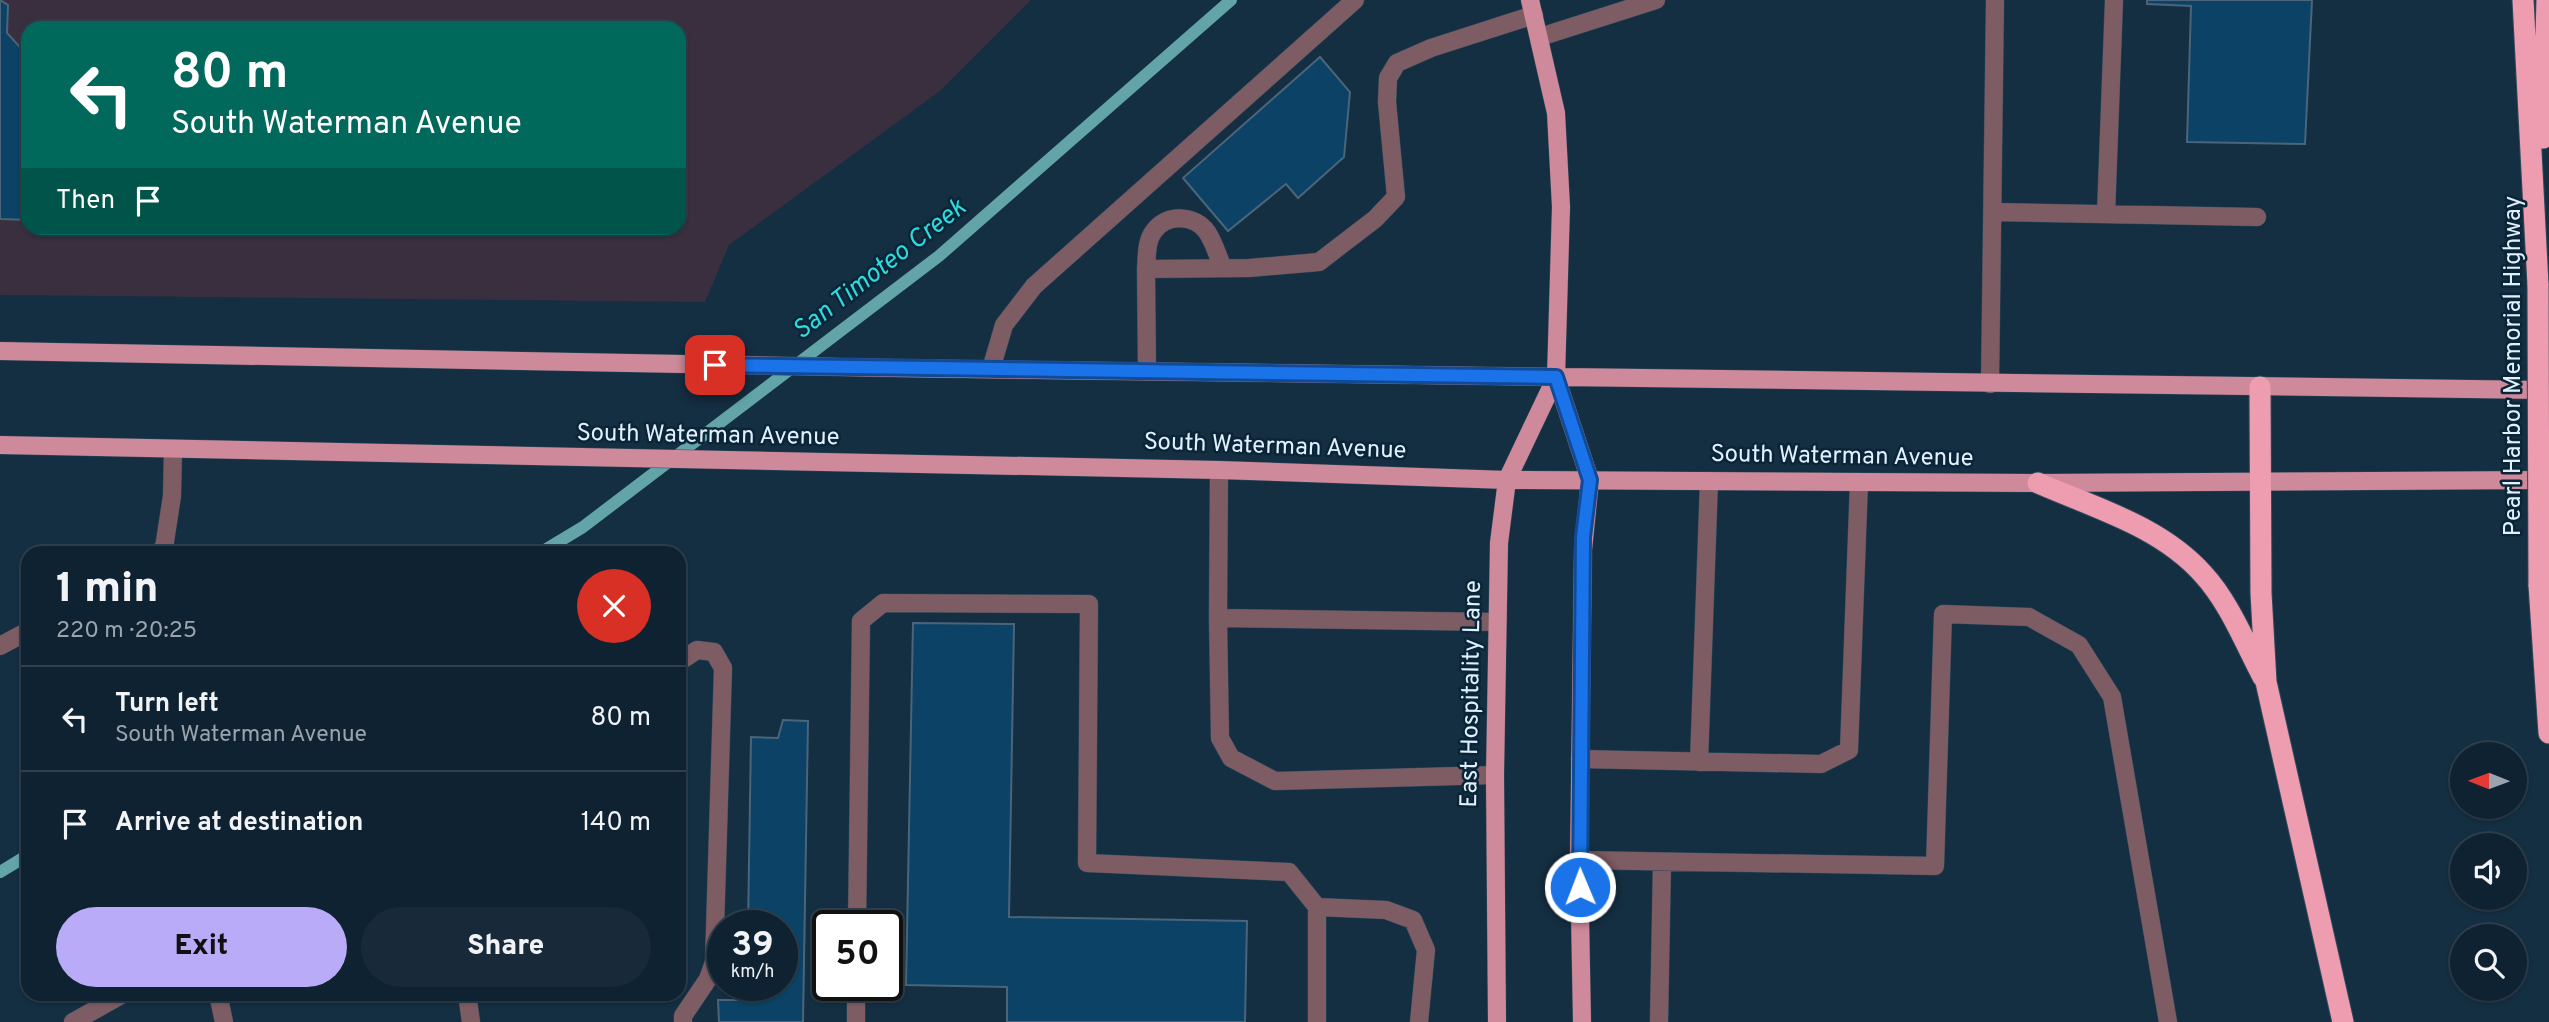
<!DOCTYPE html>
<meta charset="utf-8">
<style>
body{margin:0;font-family:Overpass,sans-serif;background:#182a3a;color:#f1f3f6;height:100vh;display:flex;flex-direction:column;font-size:26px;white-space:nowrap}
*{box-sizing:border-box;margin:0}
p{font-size:23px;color:#9ba4ac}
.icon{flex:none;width:38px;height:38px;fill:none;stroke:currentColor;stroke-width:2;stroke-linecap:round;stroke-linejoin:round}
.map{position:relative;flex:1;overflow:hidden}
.drawer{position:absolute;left:21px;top:546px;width:665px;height:455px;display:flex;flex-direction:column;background:#0f2232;border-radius:21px;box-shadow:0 2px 5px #0004,0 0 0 2px #2f3f4d}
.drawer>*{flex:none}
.banner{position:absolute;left:21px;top:21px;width:665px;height:214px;border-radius:21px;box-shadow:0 2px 5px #0004,0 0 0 2px #2f3f4d;background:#00695c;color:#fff;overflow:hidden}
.needle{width:46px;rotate:271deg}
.tools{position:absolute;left:2450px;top:742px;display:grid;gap:14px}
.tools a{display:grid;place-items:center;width:77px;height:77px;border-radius:50%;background:#0f2232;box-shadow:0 2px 5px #0004,0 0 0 2px #2f3f4d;font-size:35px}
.speed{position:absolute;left:707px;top:910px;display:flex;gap:14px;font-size:35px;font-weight:700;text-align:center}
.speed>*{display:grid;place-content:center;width:91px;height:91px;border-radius:50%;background:#0f2232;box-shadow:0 2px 5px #0004,0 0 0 2px #2f3f4d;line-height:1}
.speed small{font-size:18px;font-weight:400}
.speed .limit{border:4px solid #111;border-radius:10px;background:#fff;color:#111}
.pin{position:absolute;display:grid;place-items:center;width:60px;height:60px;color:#fff;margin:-30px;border-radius:14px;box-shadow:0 4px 10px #0006}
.me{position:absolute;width:77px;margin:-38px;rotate:359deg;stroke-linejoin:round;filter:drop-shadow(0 0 5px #0008)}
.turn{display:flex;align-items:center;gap:24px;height:147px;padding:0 35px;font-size:32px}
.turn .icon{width:91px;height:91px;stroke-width:2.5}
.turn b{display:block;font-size:49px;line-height:60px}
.then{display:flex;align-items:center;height:66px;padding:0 35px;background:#0003;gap:14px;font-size:26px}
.round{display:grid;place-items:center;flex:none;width:74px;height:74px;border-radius:37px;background:#182a3a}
.summary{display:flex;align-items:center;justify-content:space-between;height:119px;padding:0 35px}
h1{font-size:42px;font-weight:800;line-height:52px}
.cta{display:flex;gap:14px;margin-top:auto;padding:14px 35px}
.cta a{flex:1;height:80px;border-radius:42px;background:#b9abf7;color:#111;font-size:28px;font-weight:800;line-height:80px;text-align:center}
.cta a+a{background:#182a3a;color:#f1f3f6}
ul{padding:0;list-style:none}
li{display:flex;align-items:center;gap:21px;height:105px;padding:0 35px;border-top:2px solid #2f3f4d}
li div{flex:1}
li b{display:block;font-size:26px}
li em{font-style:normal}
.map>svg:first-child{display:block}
</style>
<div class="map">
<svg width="2549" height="1022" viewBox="0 0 2549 1022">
<rect width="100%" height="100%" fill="#142e42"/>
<path fill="#392f3f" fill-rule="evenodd" d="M0,0H1031L940,91L729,245L705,302L0,295ZM28,28H679V228H28Z"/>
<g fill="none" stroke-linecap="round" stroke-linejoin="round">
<path stroke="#62a4a8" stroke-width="12" d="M540,553L583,527L939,256L1231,0
M0,872L28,855"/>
</g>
<path fill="#0c4265" stroke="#4a657b" stroke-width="2" d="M0,0L8,5L7,33L28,56V220L0,219Z
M2147,0H2312L2305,144L2187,142L2191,6L2147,4Z
M1320,57L1350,92L1344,157L1298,198L1286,184L1228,231L1183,178Z
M913,623L1014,624L1009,917L1247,921L1245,1022H1007V987L906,985Z
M783,720L808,721L803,1022H719L718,1000H747V985H782V926H748L751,737L778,738Z"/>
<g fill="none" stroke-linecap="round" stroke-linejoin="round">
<defs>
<path id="minor" d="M1540,37L1656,0
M1994,212L2257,217
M2106,214L2114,0
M1146,269C1147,256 1146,241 1154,231C1167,213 1195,215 1207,232C1214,242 1218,257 1223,268
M991,369L1004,325L1034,286L1355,0
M1147,371L1146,269L1249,268L1319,262L1375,219L1396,197L1387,102L1388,78L1397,63L1431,48L1534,15
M1990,384L1995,0
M1219,470L1218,618L1497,622
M157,553L164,548L172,496L173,449
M1218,618L1220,738L1231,758L1275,781L1495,775
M0,646L28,631
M679,662L697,650L714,652L723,668L714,962L708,979L683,1016V1022
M1580,759L1821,764L1849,750L1859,482
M1699,762L1709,481
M1579,860L1935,866L1943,614L2029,617L2079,645L2112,697L2168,1022
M857,926L861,621L883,603L1089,604L1087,863L1289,872L1317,907L1386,910L1413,920L1426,950L1419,1022
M218,994L224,1022
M467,994L471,1022
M73,1022L123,994
M856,1022V985
M1317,1022V907
M1659,1022L1662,862"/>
<path id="major" d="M1530,0L1556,113L1561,207L1556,377L1590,480L1583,550L1579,860L1582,1022
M0,351L893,368L2549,390
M0,445L1219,470L1507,480L2038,483L2549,480
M1497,1022L1495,775L1499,543L1507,480L1556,377"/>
<path id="highway" d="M2523,0L2538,285
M2543,138L2547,0
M2260,387L2261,593L2266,682L2343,1022
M2038,483C2095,508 2160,526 2203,574C2229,602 2245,643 2263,677
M2539,585L2549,733"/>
</defs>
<use href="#minor" stroke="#31495c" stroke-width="19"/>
<use href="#major" stroke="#31495c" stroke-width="19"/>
<use href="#highway" stroke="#31495c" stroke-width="23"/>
<use href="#minor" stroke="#7e5c64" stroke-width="18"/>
<use href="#major" stroke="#ce8a9a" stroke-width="18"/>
<use href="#highway" stroke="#ee9cb0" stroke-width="21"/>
<defs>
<path id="highway-bridge" d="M2538,285L2539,585"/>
</defs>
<use href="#highway-bridge" stroke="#31495c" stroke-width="23" stroke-linecap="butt"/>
<use href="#highway-bridge" stroke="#ee9cb0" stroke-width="21"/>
</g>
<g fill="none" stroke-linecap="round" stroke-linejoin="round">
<defs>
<path id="route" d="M715,365L1556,377L1590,480L1583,537L1580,887"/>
</defs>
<use href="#route" stroke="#114b97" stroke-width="18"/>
<use href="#route" stroke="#1a73e8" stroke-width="12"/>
</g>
<g text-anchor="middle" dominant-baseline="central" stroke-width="5" stroke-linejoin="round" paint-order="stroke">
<g font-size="24" fill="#e0f0fd" stroke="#0a2438">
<text transform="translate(2514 366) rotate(-90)">Pearl Harbor Memorial Highway</text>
<text transform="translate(708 436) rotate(1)">South Waterman Avenue</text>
<text transform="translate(1275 447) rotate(2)">South Waterman Avenue</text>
<text transform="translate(1842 457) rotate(1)">South Waterman Avenue</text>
<text transform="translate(1472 694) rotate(-89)">East Hospitality Lane</text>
</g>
<g font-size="26" font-style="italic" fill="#2edbdd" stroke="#0a2438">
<text transform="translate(880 270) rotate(-38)">San Timoteo Creek</text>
</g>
</g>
</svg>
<div class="tools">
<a><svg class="needle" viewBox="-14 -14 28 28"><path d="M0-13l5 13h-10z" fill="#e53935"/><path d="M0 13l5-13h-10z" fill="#9ba4ac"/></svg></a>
<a><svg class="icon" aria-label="sound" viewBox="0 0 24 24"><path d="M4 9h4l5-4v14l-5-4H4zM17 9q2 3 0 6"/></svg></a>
<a><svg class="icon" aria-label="search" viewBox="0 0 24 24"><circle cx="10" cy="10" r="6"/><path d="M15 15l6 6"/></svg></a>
</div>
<div class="speed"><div>39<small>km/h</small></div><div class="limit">50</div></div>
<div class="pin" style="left:715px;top:365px;background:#d93025"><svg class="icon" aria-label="arrive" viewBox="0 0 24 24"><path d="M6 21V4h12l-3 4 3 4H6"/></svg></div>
<svg class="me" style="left:1580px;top:887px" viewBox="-20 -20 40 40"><circle r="17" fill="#1a73e8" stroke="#fff" stroke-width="3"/><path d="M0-11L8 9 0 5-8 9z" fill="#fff"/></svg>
<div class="banner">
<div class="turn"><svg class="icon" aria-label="left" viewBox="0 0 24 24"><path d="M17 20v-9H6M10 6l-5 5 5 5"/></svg><div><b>80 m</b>South Waterman Avenue</div></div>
<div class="then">Then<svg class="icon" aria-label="arrive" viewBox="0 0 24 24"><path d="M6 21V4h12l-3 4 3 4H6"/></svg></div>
</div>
<section class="drawer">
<div class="summary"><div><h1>1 min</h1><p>220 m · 20:25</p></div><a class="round" style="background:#d93025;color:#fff"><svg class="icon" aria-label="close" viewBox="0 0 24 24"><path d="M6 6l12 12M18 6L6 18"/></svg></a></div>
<ul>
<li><svg class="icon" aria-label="left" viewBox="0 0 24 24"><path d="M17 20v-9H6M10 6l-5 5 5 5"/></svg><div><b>Turn left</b><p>South Waterman Avenue</p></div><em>80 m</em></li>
<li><svg class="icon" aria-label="arrive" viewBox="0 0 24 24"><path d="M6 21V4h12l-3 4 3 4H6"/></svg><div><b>Arrive at destination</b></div><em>140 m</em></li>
</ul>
<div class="cta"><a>Exit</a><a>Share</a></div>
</section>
</div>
